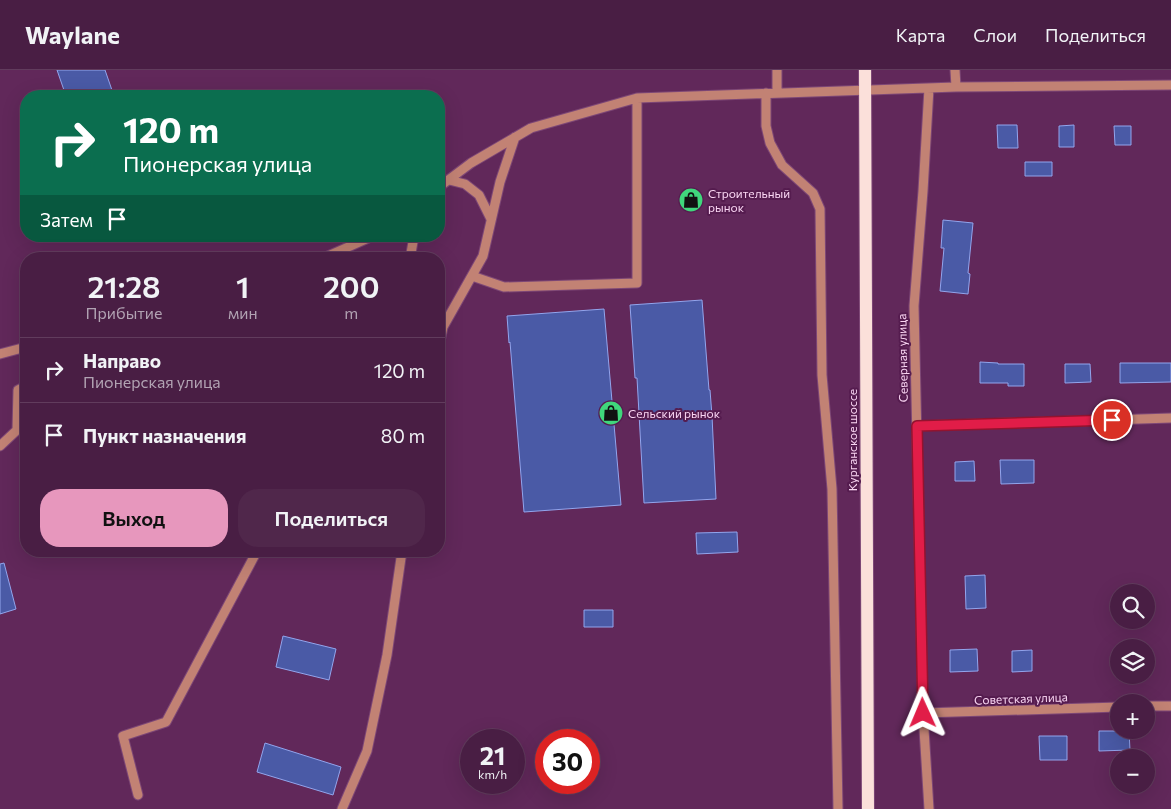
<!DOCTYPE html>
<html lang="ru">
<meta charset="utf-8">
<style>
body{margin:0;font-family:Commissioner,sans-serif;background:#50274b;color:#f1f3f6;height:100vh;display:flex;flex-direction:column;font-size:19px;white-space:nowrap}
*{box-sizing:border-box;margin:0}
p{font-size:16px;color:#b1a2b2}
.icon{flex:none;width:28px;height:28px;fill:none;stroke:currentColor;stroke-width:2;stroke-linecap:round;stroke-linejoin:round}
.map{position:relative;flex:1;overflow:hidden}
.side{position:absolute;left:20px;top:182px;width:425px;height:305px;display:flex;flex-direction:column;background:#491e44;border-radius:20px;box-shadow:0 5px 20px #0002,0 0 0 1px #613c5d}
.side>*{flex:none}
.hud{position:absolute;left:20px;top:20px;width:425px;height:152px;border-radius:20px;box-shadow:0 5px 20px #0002,0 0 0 1px #613c5d;background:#0b6e4f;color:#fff;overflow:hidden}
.tools{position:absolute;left:1110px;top:514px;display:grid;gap:10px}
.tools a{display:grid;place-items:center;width:45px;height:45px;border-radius:50%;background:#491e44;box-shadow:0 5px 20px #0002,0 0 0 1px #613c5d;font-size:25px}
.speed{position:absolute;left:460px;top:659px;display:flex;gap:10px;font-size:25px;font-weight:700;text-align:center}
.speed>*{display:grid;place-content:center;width:65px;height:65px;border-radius:50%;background:#491e44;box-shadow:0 5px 20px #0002,0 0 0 1px #613c5d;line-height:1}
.speed small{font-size:12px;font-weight:400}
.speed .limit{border:8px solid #d22;background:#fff;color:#111}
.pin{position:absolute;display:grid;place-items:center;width:42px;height:42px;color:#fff;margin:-21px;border:2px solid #fff;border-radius:50%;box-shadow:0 1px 5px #0007}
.me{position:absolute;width:55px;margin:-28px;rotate:359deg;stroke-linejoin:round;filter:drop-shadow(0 0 4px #0008)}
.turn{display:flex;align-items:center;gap:18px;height:105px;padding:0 20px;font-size:22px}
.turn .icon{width:65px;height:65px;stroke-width:2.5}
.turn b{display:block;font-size:35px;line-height:42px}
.then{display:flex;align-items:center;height:48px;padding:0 20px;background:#0003;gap:10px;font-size:19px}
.eta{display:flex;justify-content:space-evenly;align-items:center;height:85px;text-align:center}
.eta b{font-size:30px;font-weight:600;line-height:35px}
.cta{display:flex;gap:10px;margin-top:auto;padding:10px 20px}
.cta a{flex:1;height:58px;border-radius:20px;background:#e797bd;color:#111;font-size:20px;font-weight:600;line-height:58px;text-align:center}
.cta a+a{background:#50274b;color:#f1f3f6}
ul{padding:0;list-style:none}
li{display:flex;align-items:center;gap:15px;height:65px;padding:0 20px;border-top:1px solid #613c5d}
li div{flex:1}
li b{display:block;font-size:19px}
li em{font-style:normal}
header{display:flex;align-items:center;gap:30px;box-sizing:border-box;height:70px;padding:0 25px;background:#491e44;border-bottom:1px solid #613c5d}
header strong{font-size:24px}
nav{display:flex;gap:28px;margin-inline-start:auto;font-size:18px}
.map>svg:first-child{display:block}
</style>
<header>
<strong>Waylane</strong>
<nav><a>Карта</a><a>Слои</a><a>Поделиться</a></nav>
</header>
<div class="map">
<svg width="1171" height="739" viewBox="0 0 1171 739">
<rect width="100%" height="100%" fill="#61285a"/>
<path fill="#4a5aa6" stroke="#92a5ed" d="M57,0H105L114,26H66Z
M997,55H1017L1018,78H998Z
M1074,55V77H1059V56Z
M1114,56H1131V75H1115Z
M1025,92H1052V106H1025Z
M943,150L973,153L968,203L970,204L968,224L940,221L944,178H941Z
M702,230L709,320H710L712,346L716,429L644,433L637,308H635L630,235Z
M604,239L621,435L524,442L510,272L509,273L507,246Z
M980,292L998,293V294H1024V316H1008V313H980Z
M1120,293H1171V312L1120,313Z
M1065,294H1090L1091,312L1065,313Z
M1000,390H1034V413L1001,414Z
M974,391L975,411H955V392Z
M737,462L738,482L697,484L696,463Z
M4,493L16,539L0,544V494Z
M985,505L986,538L966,539L965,506Z
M584,540H613V557H584Z
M283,566L336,579L329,610L276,597Z
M977,579L978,601L950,602V580Z
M1032,580V601L1012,602V581Z
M1099,661H1129L1130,680L1099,681Z
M1039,666H1067V690H1040Z
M265,673L341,697L333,725L257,702Z"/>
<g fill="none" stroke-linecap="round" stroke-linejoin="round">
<defs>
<path id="minor" d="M777,0V23
M955,0L956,17
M929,18L923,121L914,236L923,643L929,739
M766,23V56L770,73L782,95L813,123L820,139L822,305L832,419L838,739
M449,110L465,114L479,125L491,149
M439,117L471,93L531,58L637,28L956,17L1171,15
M321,189L373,166
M410,189L414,166
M472,206L504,217L637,213V28
M439,276L443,257L483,186L500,112L515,67
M0,284L26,277
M917,356L1171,348
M0,376L17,360L18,320L26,316
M1146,636H1171
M923,643L1119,637
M138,725L123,666L166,652L257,481
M342,739L367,681L387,585L402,481"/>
<path id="major" d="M865,0L868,739"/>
</defs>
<use href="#minor" stroke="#7d4776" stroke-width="11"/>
<use href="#major" stroke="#7d4776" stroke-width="14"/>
<use href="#minor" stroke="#c28274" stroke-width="9"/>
<use href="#major" stroke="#fbe0da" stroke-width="12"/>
</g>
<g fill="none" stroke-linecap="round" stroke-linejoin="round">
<defs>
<path id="route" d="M923,643L917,356L1112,350"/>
</defs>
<use href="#route" stroke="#92132f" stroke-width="12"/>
<use href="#route" stroke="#e11d48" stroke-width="9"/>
</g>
<defs>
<symbol id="shop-disc" viewBox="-11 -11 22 22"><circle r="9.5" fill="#40d77c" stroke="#551c4f"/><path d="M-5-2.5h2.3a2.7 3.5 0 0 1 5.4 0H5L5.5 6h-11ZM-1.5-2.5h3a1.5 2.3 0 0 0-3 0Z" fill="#111"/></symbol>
</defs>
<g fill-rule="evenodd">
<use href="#shop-disc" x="677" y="116" width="28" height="28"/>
<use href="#shop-disc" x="597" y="329" width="28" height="28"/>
</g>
<g text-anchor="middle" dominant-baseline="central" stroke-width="4" stroke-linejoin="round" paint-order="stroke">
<g font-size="12" fill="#fad6f3" stroke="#551c4f" text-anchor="start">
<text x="708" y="123">Строительный<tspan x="708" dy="14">рынок</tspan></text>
<text x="628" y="343">Сельский рынок</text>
</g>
<g font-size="12" fill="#fad6f3" stroke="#551c4f">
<text transform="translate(902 288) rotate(-91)">Северная улица</text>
<text transform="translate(852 370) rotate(-90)">Курганское шоссе</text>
<text transform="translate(1021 628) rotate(-2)">Советская улица</text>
</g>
</g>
</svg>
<div class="tools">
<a><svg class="icon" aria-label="search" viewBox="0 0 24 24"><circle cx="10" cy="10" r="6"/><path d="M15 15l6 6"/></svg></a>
<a><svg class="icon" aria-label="layers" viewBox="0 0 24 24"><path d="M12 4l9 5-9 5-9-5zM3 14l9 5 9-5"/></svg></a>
<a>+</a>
<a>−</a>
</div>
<div class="speed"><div>21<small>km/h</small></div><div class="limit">30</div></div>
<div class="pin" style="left:1112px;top:350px;background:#d93025"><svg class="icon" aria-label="arrive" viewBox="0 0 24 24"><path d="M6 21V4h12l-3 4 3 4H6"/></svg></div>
<svg class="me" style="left:923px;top:643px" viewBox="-20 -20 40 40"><path d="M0-17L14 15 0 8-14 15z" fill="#e11d48" stroke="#fff" stroke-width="4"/></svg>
<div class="hud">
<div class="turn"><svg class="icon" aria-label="right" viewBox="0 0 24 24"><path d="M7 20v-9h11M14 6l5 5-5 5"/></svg><div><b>120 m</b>Пионерская улица</div></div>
<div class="then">Затем<svg class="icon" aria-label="arrive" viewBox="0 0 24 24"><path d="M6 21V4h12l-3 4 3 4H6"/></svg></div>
</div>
<section class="side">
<div class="eta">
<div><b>21:28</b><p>Прибытие</p></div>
<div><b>1</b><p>мин</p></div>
<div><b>200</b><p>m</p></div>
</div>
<ul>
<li><svg class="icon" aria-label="right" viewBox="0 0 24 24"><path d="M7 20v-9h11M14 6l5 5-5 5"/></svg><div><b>Направо</b><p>Пионерская улица</p></div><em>120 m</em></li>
<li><svg class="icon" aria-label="arrive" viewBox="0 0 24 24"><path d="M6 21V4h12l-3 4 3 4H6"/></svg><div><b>Пункт назначения</b></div><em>80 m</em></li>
</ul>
<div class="cta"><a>Выход</a><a>Поделиться</a></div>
</section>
</div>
